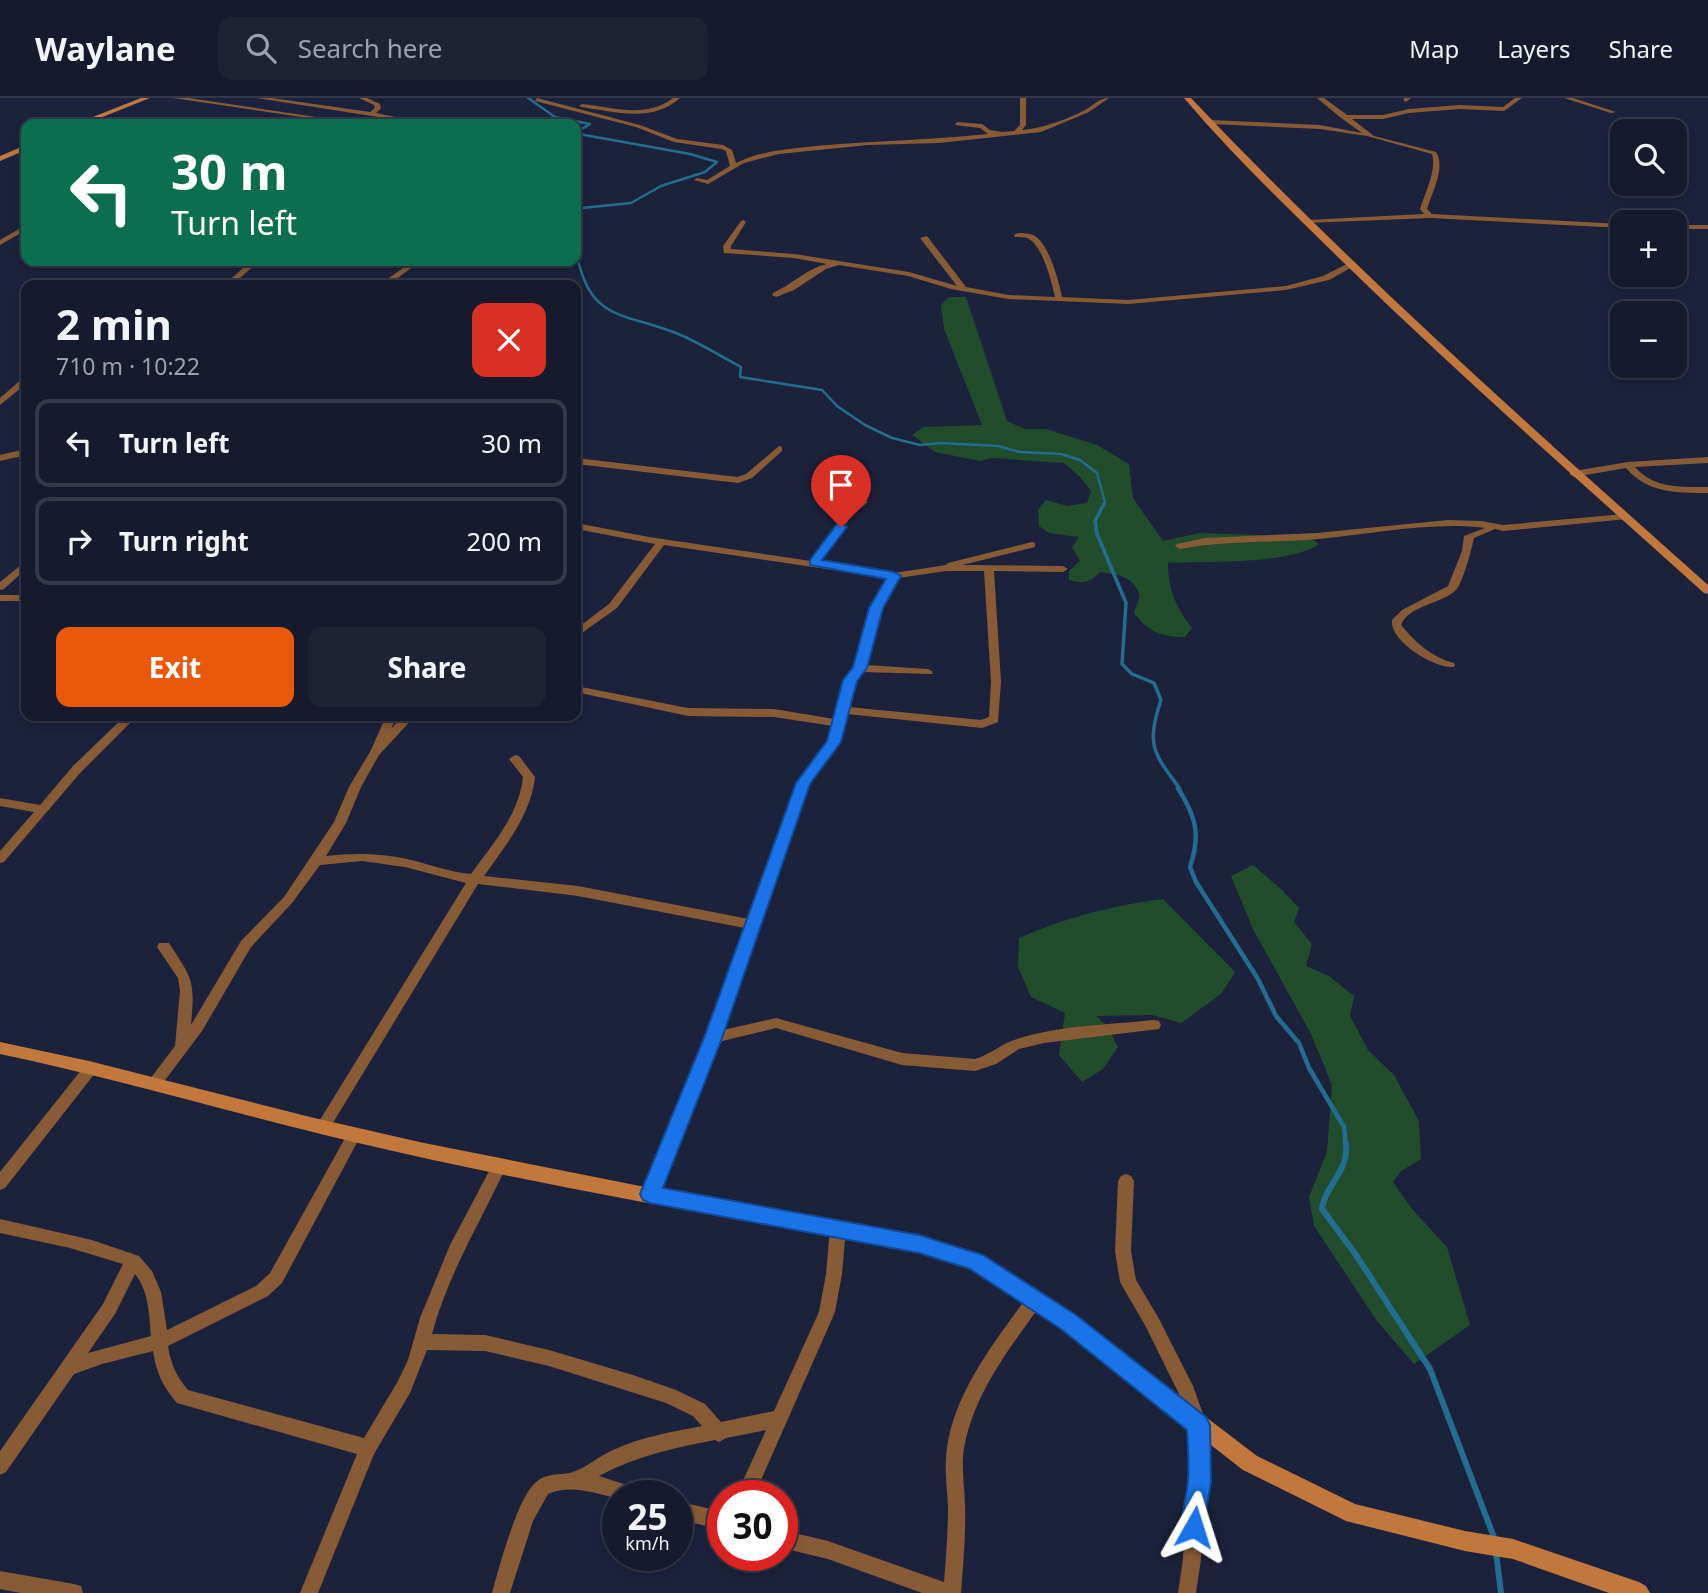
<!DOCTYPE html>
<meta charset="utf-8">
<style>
body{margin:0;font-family:"Noto Sans",sans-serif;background:#1e2334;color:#f1f3f6;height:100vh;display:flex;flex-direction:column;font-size:26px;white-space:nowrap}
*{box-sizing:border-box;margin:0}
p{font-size:23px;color:#9da1a9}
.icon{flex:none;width:38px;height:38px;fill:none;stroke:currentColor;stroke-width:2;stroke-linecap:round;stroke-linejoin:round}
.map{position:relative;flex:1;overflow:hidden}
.panel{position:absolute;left:21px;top:182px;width:560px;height:441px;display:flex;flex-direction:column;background:#151a2c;border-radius:14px;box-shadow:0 4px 10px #0003,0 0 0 2px #343848}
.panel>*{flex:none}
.hud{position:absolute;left:21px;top:21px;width:560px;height:147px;border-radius:14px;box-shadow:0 4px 10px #0003,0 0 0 2px #343848;background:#0b6e4f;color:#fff;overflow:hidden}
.fabs{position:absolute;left:1610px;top:21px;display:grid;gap:14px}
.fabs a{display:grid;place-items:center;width:77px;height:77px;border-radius:14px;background:#151a2c;box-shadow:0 4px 10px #0003,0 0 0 2px #343848;font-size:35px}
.speed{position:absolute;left:602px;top:1382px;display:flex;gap:14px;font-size:35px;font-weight:700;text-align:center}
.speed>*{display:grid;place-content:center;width:91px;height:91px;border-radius:50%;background:#151a2c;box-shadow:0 4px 10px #0003,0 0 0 2px #343848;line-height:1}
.speed small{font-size:18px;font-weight:400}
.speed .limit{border:10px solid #d22;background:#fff;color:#111}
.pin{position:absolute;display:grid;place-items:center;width:60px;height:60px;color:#fff;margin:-72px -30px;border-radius:50% 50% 50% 0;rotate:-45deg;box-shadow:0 0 7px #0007}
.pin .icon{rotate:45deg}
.me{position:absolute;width:77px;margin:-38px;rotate:6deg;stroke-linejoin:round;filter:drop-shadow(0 0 5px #0008)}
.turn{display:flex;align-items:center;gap:24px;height:147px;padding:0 35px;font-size:32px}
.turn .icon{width:91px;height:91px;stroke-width:2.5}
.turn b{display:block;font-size:49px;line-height:60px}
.round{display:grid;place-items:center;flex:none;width:74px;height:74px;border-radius:14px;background:#1e2334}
.headline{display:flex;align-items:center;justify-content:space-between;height:119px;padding:0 35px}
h1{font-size:42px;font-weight:700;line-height:52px}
.button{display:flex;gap:14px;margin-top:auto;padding:14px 35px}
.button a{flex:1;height:80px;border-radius:14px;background:#ea580c;color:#fff;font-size:28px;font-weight:700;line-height:80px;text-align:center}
.button a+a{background:#1e2334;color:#f1f3f6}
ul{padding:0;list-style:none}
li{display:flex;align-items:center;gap:21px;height:88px;margin:0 14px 10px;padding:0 21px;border:4px solid #343848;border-radius:14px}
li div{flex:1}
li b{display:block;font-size:26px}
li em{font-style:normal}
header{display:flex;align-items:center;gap:42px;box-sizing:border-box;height:98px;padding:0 35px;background:#151a2c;border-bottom:2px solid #343848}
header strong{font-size:33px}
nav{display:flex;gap:38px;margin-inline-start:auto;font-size:24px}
.search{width:490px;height:63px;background:#1e2334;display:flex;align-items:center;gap:18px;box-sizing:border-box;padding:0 24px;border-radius:14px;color:#9da1a9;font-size:26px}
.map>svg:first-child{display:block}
</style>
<header>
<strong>Waylane</strong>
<div class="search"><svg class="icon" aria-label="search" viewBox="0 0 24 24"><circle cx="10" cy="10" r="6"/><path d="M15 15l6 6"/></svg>Search here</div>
<nav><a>Map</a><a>Layers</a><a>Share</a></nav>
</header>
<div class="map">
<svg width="1708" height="1495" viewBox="0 0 1708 1495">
<rect width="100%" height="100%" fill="#1c223b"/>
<path fill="#214d2c" d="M949,199H966L1007,323L1025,331H1046L1097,347L1129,366L1133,400L1163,443L1200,435L1310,439L1319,446C1289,467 1206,463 1168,465C1168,491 1176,510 1192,530L1185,539C1161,539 1149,534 1134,515L1140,497C1132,477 1119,477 1100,474C1089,485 1084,486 1069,482V473L1080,463L1072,449L1079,439L1049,435L1039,428L1038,412L1046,402L1067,408L1087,405L1091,393L1080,379L1064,365L992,360L980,363L935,354L912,337L923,329L982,327L944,231L941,207Z
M1253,767L1282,792L1299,810L1294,824L1312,846L1306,868L1329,878L1354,898L1350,918L1368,952L1394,977L1419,1023L1421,1061L1401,1073L1393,1084L1412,1111L1447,1149L1470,1227L1414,1266L1377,1223L1314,1128L1309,1099L1327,1054L1332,987L1311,936L1253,831L1231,778Z
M1163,801L1235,874L1221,896L1181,925L1152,917L1096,918L1107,928L1118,949L1103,971L1082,984L1059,957L1065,915L1031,899L1018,869L1019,840C1068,819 1110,808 1163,801Z"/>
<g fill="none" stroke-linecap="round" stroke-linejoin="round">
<path stroke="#246d92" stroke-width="2.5" d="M528,0L555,19L590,26L580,32L579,36L690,56L717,64L705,74L661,88L631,105L582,110L576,122
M576,151C588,227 626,213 683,238C703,247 722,259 741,269L740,279L822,292L837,308L865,327L892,340L920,347L940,345L998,348L1020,354L1061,356L1080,362L1097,375L1105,404L1103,407"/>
<path stroke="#246d92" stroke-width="3.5" d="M1104,406L1095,423L1097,436L1126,505L1122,566L1132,576L1154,585L1161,602C1146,648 1153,654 1180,691"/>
<path stroke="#246d92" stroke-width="4.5" d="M1178,690C1196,719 1201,736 1190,769L1196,784L1258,881L1276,918L1299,945L1309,970L1344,1029L1346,1048"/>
<path stroke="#246d92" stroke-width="6" d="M1346,1046C1349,1074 1325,1087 1322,1111L1356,1157L1430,1271L1495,1442
M1496,1454L1501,1495"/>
<path fill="#885b37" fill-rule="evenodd" d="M173,0H189L356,25L349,26Z
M257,0H272L370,14L375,10L374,7L359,0H367L380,6L381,10L376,15L400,20L397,22Z
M537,0L640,27L677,41L723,47L732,52L736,65C760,53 789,51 815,48C873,43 930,42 988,36L980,30L955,27L957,24L982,26L990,32L1002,34L1014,33L1020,27V0H1026V27L1022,32C1043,30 1066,22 1085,12C1094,7 1099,0 1109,0L1089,14L1041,34L939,45L868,47L779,56L744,65L708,86L694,82L697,80L707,82L730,68L726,53L721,51L674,44L636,29L535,3Z
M673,0H680C659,19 633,17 606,13C597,11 587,11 579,8L582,6C613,9 646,21 673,0Z
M1317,0H1324L1347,17H1383L1409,11L1459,7L1503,9L1515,0H1522L1504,13L1459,11L1409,15L1383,21H1352L1374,38L1436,54C1446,69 1432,95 1427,111L1432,116L1622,126V130L1430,120L1306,125L1305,124L1308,122L1424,116L1420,111C1425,95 1437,72 1432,56L1367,38L1320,31L1210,26L1207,24L1210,22L1320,27L1362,35L1341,20Z
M1405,0H1411L1406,4L1403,2Z
M1564,0H1573L1616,14L1611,15Z
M743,122L746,124L731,148V151L794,156L909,174L957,188L920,140L927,138L966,189L1008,197L1055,199C1052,185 1042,145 1027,140C1024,139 1019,139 1015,139L1014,137L1018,135C1023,135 1030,135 1035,138C1049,147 1059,183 1062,199L1128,202L1286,188L1323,178L1349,165L1356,167L1329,182L1286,192L1128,206L1008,201L951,191L908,178L839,167L826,171L794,192L776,199L772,197L773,195C791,187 808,170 827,166L794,160L724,155L723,148L741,123Z
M26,127V132L0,147V142Z
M1675,127H1708V131H1675Z
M251,163H259L232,187H224Z
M413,163H421L388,187H379Z
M23,280H26V286L0,307V300Z
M779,348L782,349V353L752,380L738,385L576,366V360L737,379L746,376Z
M26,351V357L0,363V357Z
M1708,359V365L1635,369C1654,391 1682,389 1708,389V395C1677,395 1647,395 1626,370L1574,379L1569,376L1574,373L1628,364Z
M863,401L868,404L852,417L820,464L894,475L946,467L948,465L1032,444L1035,445V449L962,467L1063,468L1068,471L1063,474L994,473L1001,584L998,624L982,630L847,616L840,644L809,686L760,825L761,827L758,831L723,932L776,920L902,955L975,961C989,957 1000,947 1014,942C1058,927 1108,927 1154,922L1159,923L1161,927L1159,931L1044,945L1019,951L996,966L975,973L902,967L776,930L718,944L658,1096L655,1101L650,1103L645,1101L642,1096L706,940L745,830L578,798L478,786L328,1033L323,1035L318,1033L316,1029L318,1025L466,785L405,769L362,763L320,767L292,805L251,849L202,933L160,989L155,991L150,989L148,985L150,981L175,948L180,893L178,880L157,849L159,845H169C193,882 195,882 191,927L241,843L284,799L334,724L349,689L371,652L386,618H397L391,631L403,618H415L379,657L361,689L346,725L326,758C353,755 380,755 407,761C429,766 449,774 471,776C492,747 519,717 523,679L509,661L515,657L519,658L535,679C531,717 505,748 484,778L578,788L749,821L797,685L828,643L833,628L774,619L688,618L576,594V588L688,610L774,611L834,621L845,582L855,569L871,510L888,480L664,447L617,510L576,539V531L609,506L655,446L576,431V425L649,439L811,463L846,413ZM946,473H984L991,584L989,619L981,622L849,609L855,583L863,574L932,576L933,574L928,571L866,567L881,510L898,480Z
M1624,416L1629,419L1627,421L1503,433L1495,431L1474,440C1472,450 1463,484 1456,492C1442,506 1409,507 1401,527C1416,545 1431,559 1454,565L1455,567L1454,569C1435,571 1389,543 1392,522L1402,512L1448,488L1462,453L1464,438L1485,430C1435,423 1370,436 1319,441C1273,445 1226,442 1180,451L1175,448L1177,446L1205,440L1317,435L1448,422L1481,423L1503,427Z
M26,463V471L4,491L0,492V484Z
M0,497H26V503H0Z
M125,618H137L81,674L4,764L0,765V753L34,714L0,708V700L40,707L73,668Z
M91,964L96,966L98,970L96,974L5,1090L0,1092V1074L86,966Z
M354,1031L359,1033L361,1037L282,1185L268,1198L168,1248C171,1266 176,1278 188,1292L364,1340L398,1283L408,1262L420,1220L450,1147L495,1062L500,1061L505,1062L507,1067C481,1123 448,1176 432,1236L485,1237L549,1252L633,1277L676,1292L705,1306L721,1324L774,1313L819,1214L826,1176L830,1131L833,1126L838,1124L843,1126L846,1131L842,1176L835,1214L754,1398H736L766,1332L726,1340L719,1344L715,1342C674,1350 636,1358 599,1378L642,1392L645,1398H618V1401C597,1395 569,1386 548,1396L533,1423L510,1495H492C499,1470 517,1401 535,1385C545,1375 558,1377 570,1375C585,1371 599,1358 613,1352C641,1339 671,1334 702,1328L693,1318L666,1305L549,1268L485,1253L427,1252L410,1295L374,1356L318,1495H300L357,1356L177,1305C163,1289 156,1274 153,1253L102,1266L74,1276L6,1374L0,1377V1353L103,1206L123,1166L70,1150L0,1135V1121L92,1142L139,1158L152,1173L161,1194L167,1232L256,1188L270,1175L349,1033ZM135,1176C149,1193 149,1217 151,1238L88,1255L115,1216Z
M1126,1076L1131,1078L1134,1083L1131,1153L1136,1182L1158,1219L1193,1288L1207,1327L1209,1384L1203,1409L1201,1461L1196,1495H1178L1183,1461L1185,1409L1191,1384L1189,1327L1179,1296L1146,1229L1120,1184L1115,1153L1118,1083L1121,1078Z
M1036,1193L1042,1195L1044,1200L1042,1205C1011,1248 976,1293 965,1345C960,1366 965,1388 965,1409C966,1438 963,1467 961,1495H922L828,1461L782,1450V1432L828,1443L944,1484C946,1459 948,1434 948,1409C947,1389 944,1369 947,1350C955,1292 997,1241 1030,1195Z
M677,1403L723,1414V1432L677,1421Z
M0,1473L74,1486L81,1488L83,1495H21L0,1491Z"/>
<path fill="#c2783c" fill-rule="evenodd" d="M141,0H150L85,26H75Z
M1184,0H1191C1354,172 1531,329 1708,487V496L1704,495C1583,386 1460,278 1343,164C1289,111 1233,58 1184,0Z
M26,47V52L0,63V58Z
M0,944L89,963L310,1019L424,1045L635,1087L919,1138L976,1156L1042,1194L1257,1358L1355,1406L1465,1433L1513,1441L1639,1484L1646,1488L1650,1495H1609L1513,1461L1465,1453L1346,1423L1243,1372L1030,1206L995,1184L971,1171L919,1154C730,1120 541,1088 354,1044C235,1016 119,981 0,956Z"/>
</g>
<path fill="#1a73e8" stroke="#114b97" stroke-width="2" d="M841,425L847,429L822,462L894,474L901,478L883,510L867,570L857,583L841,644L810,686L722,940L663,1090L919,1137L983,1157L1076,1217L1206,1319L1210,1327L1211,1384L1202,1437L1194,1440L1186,1437C1178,1418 1187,1401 1188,1382C1189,1366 1188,1349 1187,1332L1061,1231L970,1171L919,1155L650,1105L643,1102L640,1096L704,940L796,685L827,643L843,582L853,569L869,510L886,481L810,467V462L837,426Z"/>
</svg>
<div class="fabs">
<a><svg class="icon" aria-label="search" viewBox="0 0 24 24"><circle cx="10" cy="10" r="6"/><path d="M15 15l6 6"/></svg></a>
<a>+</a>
<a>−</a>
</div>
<div class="speed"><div>25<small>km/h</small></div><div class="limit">30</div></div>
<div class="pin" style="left:841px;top:429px;background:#d93025"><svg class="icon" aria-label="arrive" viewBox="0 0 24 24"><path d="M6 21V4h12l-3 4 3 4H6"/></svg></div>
<svg class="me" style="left:1194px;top:1429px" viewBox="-20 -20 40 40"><path d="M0-17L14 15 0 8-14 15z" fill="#1a73e8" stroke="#fff" stroke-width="4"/></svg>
<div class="hud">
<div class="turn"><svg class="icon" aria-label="left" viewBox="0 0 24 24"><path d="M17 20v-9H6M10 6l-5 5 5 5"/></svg><div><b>30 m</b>Turn left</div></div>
</div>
<section class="panel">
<div class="headline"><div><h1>2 min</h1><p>710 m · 10:22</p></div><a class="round" style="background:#d93025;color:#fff"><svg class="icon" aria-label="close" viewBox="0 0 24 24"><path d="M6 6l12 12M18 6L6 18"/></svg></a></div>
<ul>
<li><svg class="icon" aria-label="left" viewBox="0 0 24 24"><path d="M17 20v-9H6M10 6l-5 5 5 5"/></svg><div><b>Turn left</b></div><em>30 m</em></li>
<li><svg class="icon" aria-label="right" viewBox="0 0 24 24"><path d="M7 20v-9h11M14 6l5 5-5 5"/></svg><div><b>Turn right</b></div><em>200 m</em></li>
</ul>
<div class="button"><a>Exit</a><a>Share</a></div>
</section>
</div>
